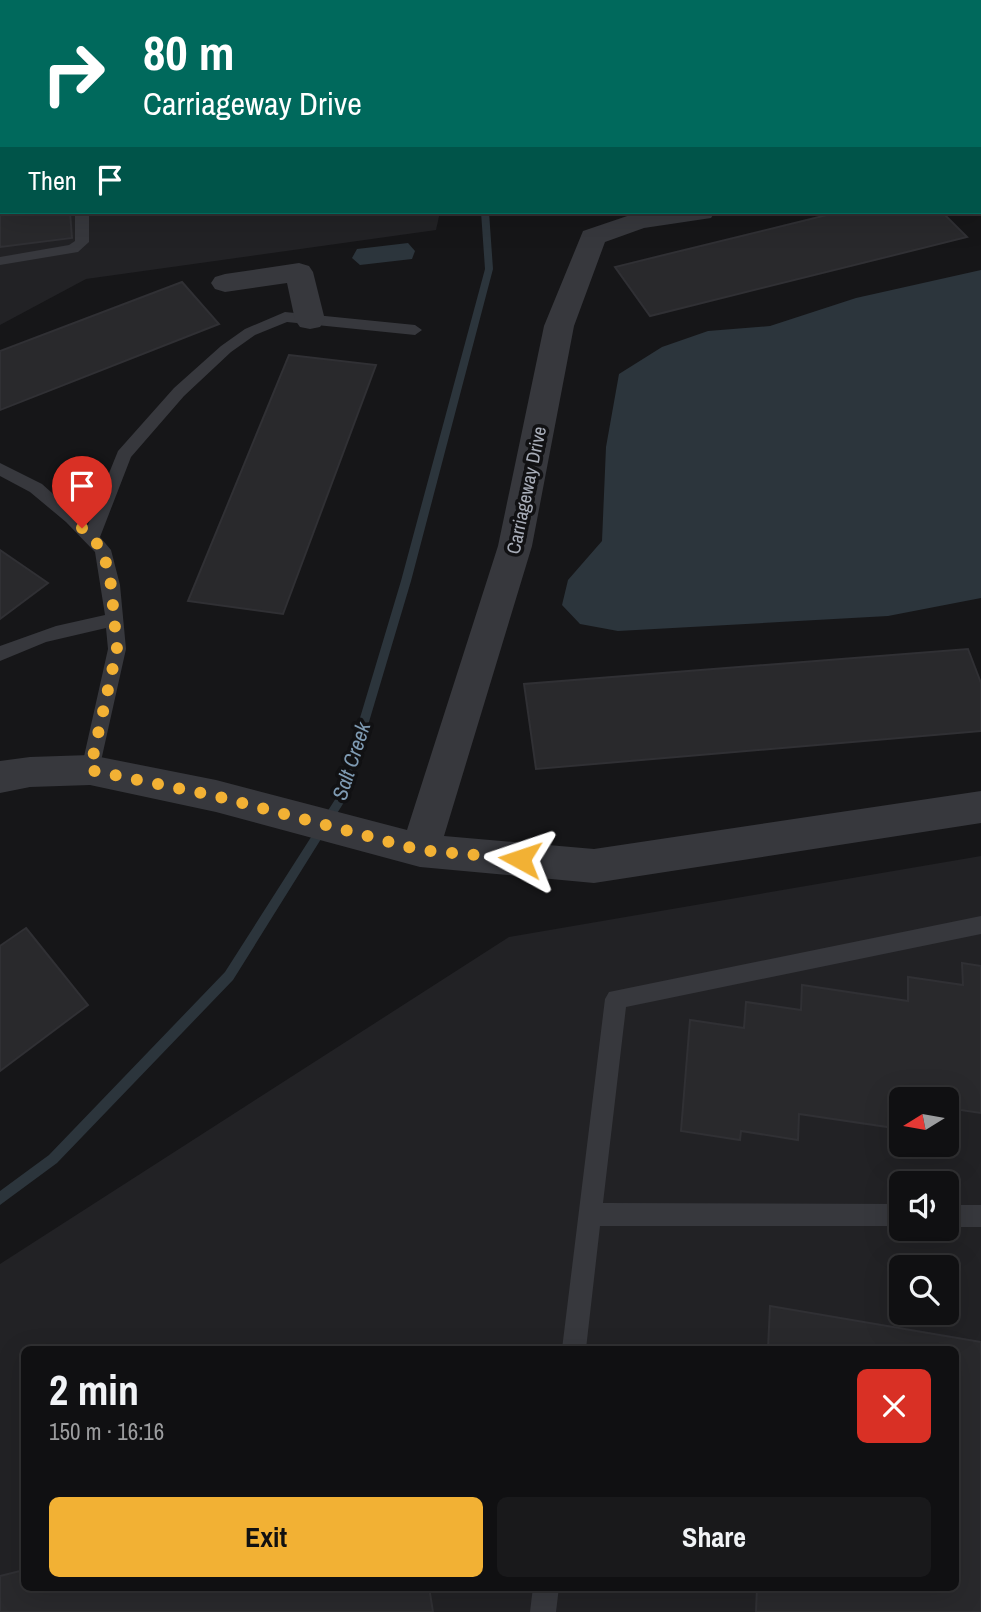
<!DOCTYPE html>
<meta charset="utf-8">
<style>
body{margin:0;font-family:"Archivo Narrow",sans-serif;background:#19191b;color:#f1f3f6;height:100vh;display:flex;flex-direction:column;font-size:26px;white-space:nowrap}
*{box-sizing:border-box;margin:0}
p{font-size:23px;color:#9c9d9f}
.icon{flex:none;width:38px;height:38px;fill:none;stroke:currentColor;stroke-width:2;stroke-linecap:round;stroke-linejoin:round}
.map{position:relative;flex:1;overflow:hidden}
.panel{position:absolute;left:21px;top:1346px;width:938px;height:245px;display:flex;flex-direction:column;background:#101012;border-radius:10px;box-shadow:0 7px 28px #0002,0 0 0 2px #303032}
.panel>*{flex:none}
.top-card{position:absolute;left:0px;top:0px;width:982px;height:214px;box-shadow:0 7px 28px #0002,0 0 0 2px #303032;background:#00695c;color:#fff;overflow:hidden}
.needle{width:46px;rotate:259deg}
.controls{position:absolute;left:889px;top:1087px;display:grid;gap:14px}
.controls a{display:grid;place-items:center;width:70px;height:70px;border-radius:10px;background:#101012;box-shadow:0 7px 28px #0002,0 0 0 2px #303032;font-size:35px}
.pin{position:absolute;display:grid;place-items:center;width:60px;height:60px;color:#fff;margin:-72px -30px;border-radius:50% 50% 50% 0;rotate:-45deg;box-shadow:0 0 7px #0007}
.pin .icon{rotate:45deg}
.me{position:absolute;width:77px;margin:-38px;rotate:275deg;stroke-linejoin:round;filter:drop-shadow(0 0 5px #0008)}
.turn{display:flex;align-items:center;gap:24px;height:147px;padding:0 28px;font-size:32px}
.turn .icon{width:91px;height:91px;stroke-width:2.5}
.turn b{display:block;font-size:49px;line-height:60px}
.then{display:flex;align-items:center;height:66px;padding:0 28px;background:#0003;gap:14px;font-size:26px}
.round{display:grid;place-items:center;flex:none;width:74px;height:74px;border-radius:10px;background:#19191b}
.overview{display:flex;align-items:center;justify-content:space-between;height:119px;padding:0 28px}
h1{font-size:42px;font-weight:700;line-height:52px}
.action{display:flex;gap:14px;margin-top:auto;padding:14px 28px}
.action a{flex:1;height:80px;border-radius:10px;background:#f2b134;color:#111;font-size:28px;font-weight:700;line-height:80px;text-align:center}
.action a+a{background:#19191b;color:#f1f3f6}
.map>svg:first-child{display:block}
</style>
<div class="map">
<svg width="981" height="1612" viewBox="0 0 981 1612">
<rect width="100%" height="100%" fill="#161618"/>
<path fill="#222225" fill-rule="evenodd" d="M0,0L398,2H2V212H440L436,230L86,279L0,325Z
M475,0H981V136L980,2Z
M981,856V1612H0V1264L509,937ZM901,1099H947V1144H901ZM901,1183H947V1228H901ZM901,1267H947V1312H901ZM24,1349H956V1587H24Z"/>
<path fill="#2c353c" d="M408,243L415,251L412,259L360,265L352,258L357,249Z
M981,270V598L888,616L618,631L580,624L562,605L568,580L602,541L606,447L619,374L662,347L708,331L770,326L856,298Z"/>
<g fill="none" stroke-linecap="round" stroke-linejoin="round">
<path fill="#2c353c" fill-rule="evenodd" d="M431,0H437L438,2H432Z
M481,212H489L493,269L411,581L346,799L233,980L57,1163L0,1205V1191L49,1155L225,972L336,798L401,581L485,269Z"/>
</g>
<path fill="#29292c" stroke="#303034" stroke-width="2" d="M166,0H319V2H166Z
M0,166L2,212H70L72,238L0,247Z
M839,212H942L967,237L650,316L615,267Z
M182,282L219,324L0,410V351Z
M289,355L376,365L283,614L188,601Z
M0,550L48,583L0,619Z
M968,649L981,683V731L536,769L524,684Z
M26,928L88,1005L0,1071V946Z
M962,963L981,966V1113L947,1108V1099H901V1129L799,1114L798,1140L741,1131L740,1140L681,1131L690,1020L744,1028L746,1002L801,1010L802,985L908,1001V977L963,985Z
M770,1306L981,1342V1612H756L757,1587H956V1349H768Z
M24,1570V1587H429L433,1612H0V1576Z"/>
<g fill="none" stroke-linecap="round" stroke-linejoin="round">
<path fill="#37383d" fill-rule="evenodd" d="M705,0H717L718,2H706Z
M934,0H961L932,2Z
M75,212H89V242L78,252L0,265V257L69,245L75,241Z
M285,312L415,325L422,330L415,335L287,322L255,335L231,352L184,396L131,457L100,537L111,550L120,585L126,649L99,770L97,775L90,778L83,775L81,770L108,649L106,628L46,642L0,661V646L56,626L105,615L95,552L66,522L30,492L0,476V463L42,484L88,525L118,451L174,388L221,346L245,329Z
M981,916V934L626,1007L603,1203L901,1204V1226H600L586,1349H562L605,999L609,992Z
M947,1205H981V1227H947Z
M533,1587H559L556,1612H530Z"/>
<path fill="#37383d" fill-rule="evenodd" d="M786,0H810L811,2H787Z
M0,82H2V98H0Z
M980,168H981V184H980Z
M639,212H715L711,218L644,228L605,242L574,326L532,546L444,836L594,849L981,791V823L594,883L420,867L216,812L90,785L30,787L0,793V761L30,757L90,755L216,780L407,830L498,546L544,326L583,231Z
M299,263L309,266L313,272L325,320L320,327L310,329L300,327L295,320L287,283L225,292L215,289L211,283L215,277L225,274Z"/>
</g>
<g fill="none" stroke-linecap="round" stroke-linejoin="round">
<path stroke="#f2b134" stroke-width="12" stroke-dasharray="0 21.6" d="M82,528L103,550L111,585L117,649L90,770L216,796L420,850L520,859"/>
</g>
<g text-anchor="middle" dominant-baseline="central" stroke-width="7" stroke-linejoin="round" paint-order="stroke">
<g font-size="19" fill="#a8adb8" stroke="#111113">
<text transform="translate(526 490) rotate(-78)">Carriageway Drive</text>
</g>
<g font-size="21" font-style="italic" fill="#7f9bb3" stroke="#111113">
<text transform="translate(351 761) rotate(-72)">Salt Creek</text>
</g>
</g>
</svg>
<div class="controls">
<a><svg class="needle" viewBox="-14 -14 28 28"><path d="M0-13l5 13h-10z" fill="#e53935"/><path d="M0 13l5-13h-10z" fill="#9c9d9f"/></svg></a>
<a><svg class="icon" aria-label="sound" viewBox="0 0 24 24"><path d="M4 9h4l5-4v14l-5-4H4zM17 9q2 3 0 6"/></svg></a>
<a><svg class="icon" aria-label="search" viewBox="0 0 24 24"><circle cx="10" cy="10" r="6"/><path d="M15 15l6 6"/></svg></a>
</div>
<div class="pin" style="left:82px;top:528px;background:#d93025"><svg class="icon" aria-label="arrive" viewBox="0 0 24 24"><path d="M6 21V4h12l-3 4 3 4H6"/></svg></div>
<svg class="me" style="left:520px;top:859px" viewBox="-20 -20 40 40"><path d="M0-17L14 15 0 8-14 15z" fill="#f2b134" stroke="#fff" stroke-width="4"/></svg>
<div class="top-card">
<div class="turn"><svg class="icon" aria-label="right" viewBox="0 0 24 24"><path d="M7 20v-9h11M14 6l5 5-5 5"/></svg><div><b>80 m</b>Carriageway Drive</div></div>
<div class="then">Then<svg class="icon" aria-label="arrive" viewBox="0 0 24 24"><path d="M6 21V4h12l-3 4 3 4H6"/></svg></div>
</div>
<section class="panel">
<div class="overview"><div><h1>2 min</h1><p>150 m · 16:16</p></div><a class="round" style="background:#d93025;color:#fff"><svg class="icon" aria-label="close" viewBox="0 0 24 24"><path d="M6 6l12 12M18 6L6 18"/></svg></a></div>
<div class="action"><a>Exit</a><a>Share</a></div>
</section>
</div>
